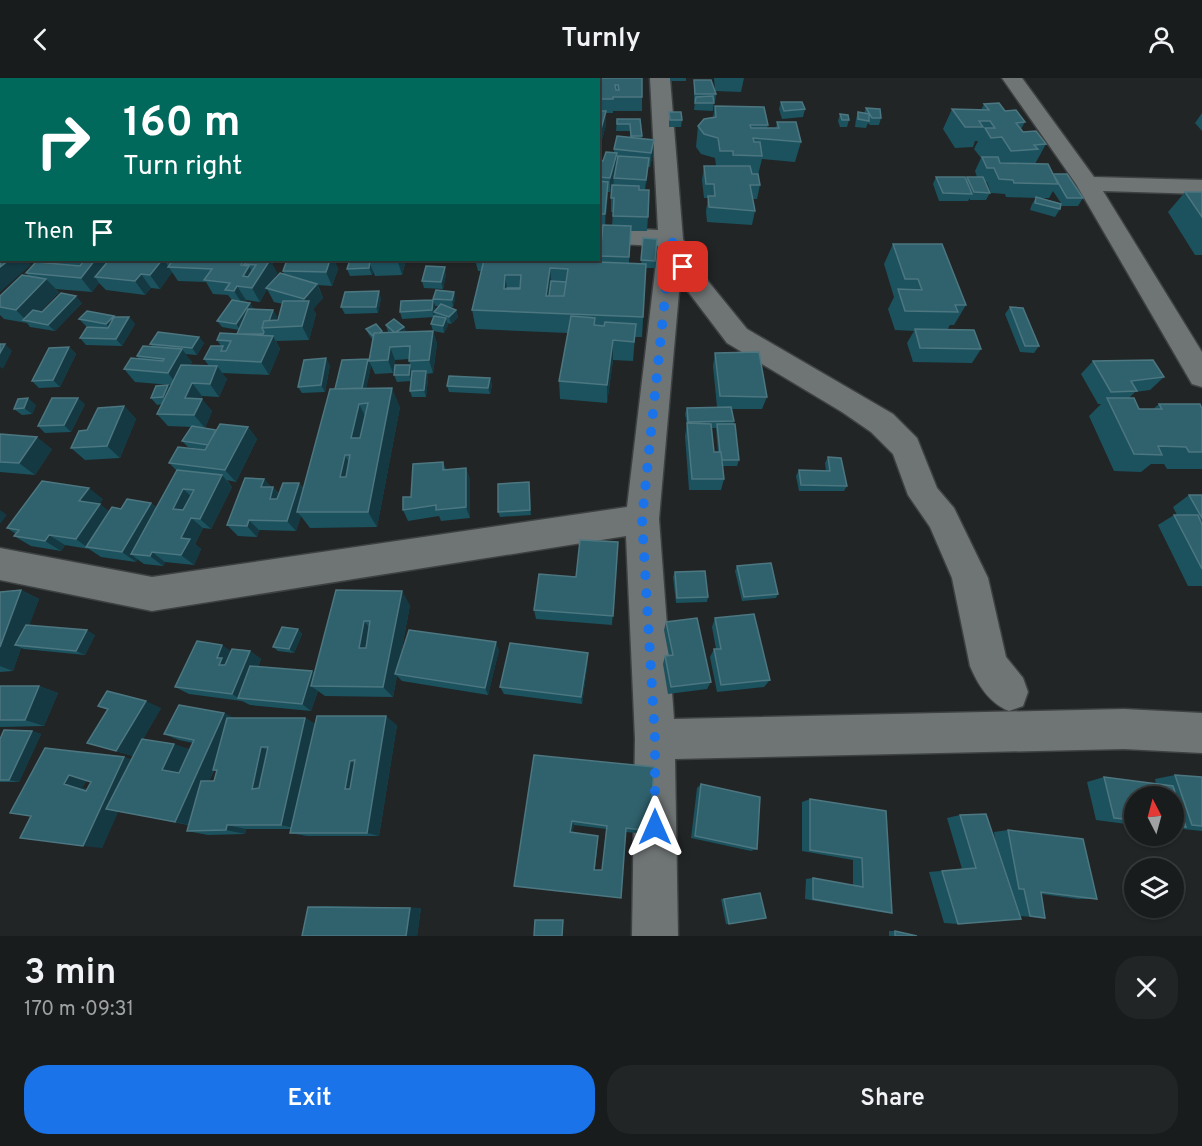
<!DOCTYPE html>
<meta charset="utf-8">
<style>
body{margin:0;font-family:Overpass,sans-serif;background:#222525;color:#f1f3f6;height:100vh;display:flex;flex-direction:column;font-size:22px;white-space:nowrap}
*{box-sizing:border-box;margin:0}
p{font-size:20px;color:#9fa1a3}
.icon{flex:none;width:33px;height:33px;fill:none;stroke:currentColor;stroke-width:2;stroke-linecap:round;stroke-linejoin:round}
.map{position:relative;height:858px;overflow:hidden}
.drawer{display:flex;flex-direction:column;background:#191c1c;flex:1}
.drawer>*{flex:none}
.top-card{position:absolute;left:0px;top:0px;width:600px;height:183px;box-shadow:0 2px 4px #0004,0 0 0 2px #373a3b;background:#00695c;color:#fff;overflow:hidden}
.needle{width:39px;rotate:354deg}
.tools{position:absolute;left:1124px;top:708px;display:grid;gap:12px}
.tools a{display:grid;place-items:center;width:60px;height:60px;border-radius:50%;background:#191c1c;box-shadow:0 2px 4px #0004,0 0 0 2px #373a3b;font-size:30px}
.pin{position:absolute;display:grid;place-items:center;width:51px;height:51px;color:#fff;margin:-26px;border-radius:12px;box-shadow:0 3px 9px #0006}
.me{position:absolute;width:66px;margin:-33px;rotate:0deg;stroke-linejoin:round;filter:drop-shadow(0 0 4px #0008)}
.turn{display:flex;align-items:center;gap:21px;height:126px;padding:0 24px;font-size:27px}
.turn .icon{width:78px;height:78px;stroke-width:2.5}
.turn b{display:block;font-size:42px;line-height:51px}
.then{display:flex;align-items:center;height:57px;padding:0 24px;background:#0003;gap:12px;font-size:22px}
.round{display:grid;place-items:center;flex:none;width:63px;height:63px;border-radius:24px;background:#222525}
.head{display:flex;align-items:center;justify-content:space-between;height:102px;padding:0 24px}
h1{font-size:36px;font-weight:600;line-height:45px}
.action{display:flex;gap:12px;margin-top:auto;padding:12px 24px}
.action a{flex:1;height:69px;border-radius:24px;background:#1a73e8;color:#fff;font-size:24px;font-weight:600;line-height:69px;text-align:center}
.action a+a{background:#222525;color:#f1f3f6}
header{display:flex;justify-content:space-between;align-items:center;height:78px;padding:0 24px;background:#191c1c;font-size:27px;font-weight:600}
.map>svg:first-child{display:block}
</style>
<header><svg class="icon" aria-label="back" viewBox="0 0 24 24"><path d="M15 5l-7 7 7 7"/></svg>Turnly<svg class="icon" aria-label="person" viewBox="0 0 24 24"><circle cx="12" cy="8" r="4"/><path d="M4 21q1-7 8-7t8 7"/></svg></header>
<div class="map">
<svg width="1202" height="858" viewBox="0 0 1202 858">
<rect width="100%" height="100%" fill="#212526"/>
<g fill="none" stroke-linecap="round" stroke-linejoin="round">
<defs>
<path id="minor" d="M258,0H301L300,2Z
M650,0H670L683,161L694,186L747,251L893,336L917,360L937,410L954,430L988,500L1006,579L1023,600L1028,614L1023,628L1009,633C989,625 978,607 970,588L952,500L930,449L908,417L893,376L871,354L842,334L727,265L680,203L659,441L674,641L1124,631L1202,635V675L1124,671L675,681L678,858H632L635,661L626,458L152,533L0,502V470L152,499L627,429L658,168L598,165V149L658,152Z
M1002,0H1022L1094,99L1202,102V116L1103,113L1202,274V309L1192,306L1076,106Z"/>
</defs>
<use href="#minor" stroke="#3e4142" stroke-width="3"/>
<use href="#minor" fill="#6f7475" fill-rule="evenodd"/>
</g>
<path fill="#1b525e" fill-rule="evenodd" d="M19,0H196L197,2H20Z
M358,0H395L394,2H358Z
M423,0H438L437,2H423Z
M528,0H598V2H528Z
M642,0V33H613V35H606V47L598,76V5Z
M670,0H686V3H670Z
M714,0H744L741,14L715,13Z
M694,2L716,16L715,24L714,23L713,33L694,32L695,23H694Z
M781,24L805,31L803,39L782,41L779,31Z
M984,26L1005,33L1025,44L1021,51L1023,54L1046,66L1035,86L1053,96L1083,120L1078,128H1062L1061,126L1060,131L1055,139L1030,132L1032,126L1036,120L1006,119L1005,116L991,115L987,104H986L990,115L986,122H970V120L968,123H939L933,106L936,99L966,102L967,99H977L975,93L981,80L974,71L978,63H975L973,69L955,70L943,51L952,31L981,32ZM1053,113L1061,125L1040,120H1049Z
M715,28L768,47L767,50H776L777,44L801,64L795,84L762,81L758,97L760,107L757,121H753L755,133L752,147L707,144L706,133L708,120H704L702,102L704,88H716L715,80L701,76L696,69L698,48L713,39Z
M866,30L881,40L879,47H870L868,45L866,50L855,49L856,41L858,34L864,35Z
M669,34L682,42L681,49H669Z
M1202,35V53L1195,45Z
M840,36L849,42L847,49H840L838,43Z
M617,41H640L642,61L653,76L650,89H648L645,112L648,139L647,153H630L629,185L641,186L643,160L657,161L655,190H646L642,259H635L633,283L613,282L607,325L560,321L559,303L568,255L476,251L472,232L481,193H478L476,185H453L452,182H548L600,184L603,150H601L599,182H590H598V77H599L600,82L603,83L614,74V71L630,60V53H616ZM614,101L611,120V134H613L612,148L605,147L608,114H610ZM505,182L527,183V184L504,183Z
M1185,114H1202V177H1195L1168,134Z
M893,166L966,227L954,247H950L947,252L981,271L972,285L913,284L907,265L914,253L895,252L888,231L894,219L884,186Z
M39,182H276L272,186L277,195L271,205L284,197L283,193L287,182H334L338,191L332,208L318,207L323,220L313,231L316,236L309,262L276,263L280,271L269,297L222,295L227,301L219,319L202,318L201,321L212,333L205,350L216,352L248,349L257,361L236,404L227,402L232,409L211,451L203,450L195,466L201,471L194,487L165,484L163,488L144,486L137,481L136,484L101,479L89,471L65,467L61,473L31,468L14,458L16,456L7,450L103,421L99,426L109,434L151,425L157,430L177,393L169,385L205,372L188,369L182,363L191,349L168,348L157,336L162,326L157,327L151,320L168,307L170,310L171,307L135,304L124,291L139,281L137,278L153,269L150,266L199,259L204,265L197,277L185,276L192,284L190,287L209,288L204,281L221,268L217,262L238,256L239,252L222,249L217,243L232,222L228,217L213,216L206,204L178,203L172,194L160,211L151,210L145,217L106,212L99,205L92,214L55,211L59,214L40,234H42L82,225L55,253L30,249L27,245L4,241L0,237V218L28,198L26,195L42,185ZM267,211L274,224L283,226L278,242H275L277,239L273,232H254L244,224L246,222L260,224Z
M350,182H406L402,197L375,198L373,193L372,197L350,198L347,191Z
M446,196L443,211L424,210L422,203Z
M454,214L455,221L453,229H449L456,232L458,239L451,246L447,245L448,247L444,255L433,253L437,266L433,295L427,296L428,300L426,319H412L410,313L411,303L397,304L394,297L410,287L409,281L395,282L393,295L375,296L369,283L373,262L369,257L366,251L383,254H388L386,247L404,249L406,254L433,253L431,246L435,239L434,235V239L402,241L400,234L435,229L434,233L439,228H435L433,221Z
M381,220L378,235L345,236L341,229Z
M1010,229L1039,268L1034,275L1020,274L1005,236Z
M114,238L115,239H129L135,246L122,268L86,267L80,260L92,249L86,248L79,241Z
M69,269L76,276L60,309L39,310L32,303Z
M715,275L767,319L762,331H732L739,382L737,388H723L724,401L721,412H689L685,358L687,346L685,336L687,330L717,329L713,288ZM711,350H716L718,374H714Z
M368,281L371,288L366,310L400,329L377,449L310,450L301,438L296,453L259,452L257,459L238,458L227,447L264,401L271,409H273L279,416L299,405L304,411L335,311Z
M1093,283L1164,299L1150,312L1135,314L1129,320L1139,331H1153L1159,326L1202,374V391H1167L1164,386H1151L1141,394L1114,393L1089,338L1101,326H1098L1081,296Z
M330,287L325,314L302,315L298,309Z
M490,300L492,307L490,316L449,314L447,308Z
M85,326L71,354L45,355L38,348Z
M36,327L32,336L22,337L14,331Z
M124,328L136,341L120,380L85,382L71,370Z
M0,356L52,371L35,397L0,394Z
M828,379L847,408L844,413H799L796,398L799,392L826,393L825,385Z
M443,384L446,392L466,390L470,402V440L441,443L439,438L408,443L403,432L411,419Z
M529,404L531,437L500,439L498,434Z
M1189,417H1202V508H1188L1158,447L1174,437H1177L1173,429Z
M618,464L612,547L536,541L534,532Z
M737,488L778,516L776,520L742,523L735,493Z
M675,494L708,519L707,524L676,525L673,499Z
M21,512L39,521L29,547L95,557L85,577L24,571L21,570L13,593L0,594V514Z
M336,512L410,527L400,581L499,572L488,617L402,603L397,598L393,619L325,618L318,613L311,633L250,627L242,623L189,616L175,609L250,573L261,581L258,589L312,593L315,595Z
M715,540L770,602L764,609L717,614L710,579L714,571H716L712,549Z
M666,544L711,604L707,611L668,616L663,586L665,578H669L664,552Z
M298,551L302,556L294,575L278,573L273,569Z
M588,582L582,626L504,616L500,609Z
M0,608H39L58,615L44,648L0,649Z
M98,628L161,630L143,661L189,671L178,695H179L193,665L179,662L164,656L224,635L233,640H305L315,646L397,647L379,758H307L290,755L291,751H246L245,756L208,757L187,753L188,747L118,733L102,770L31,738L10,735L131,681L133,678L87,665L108,632ZM214,693H217L214,703H209ZM87,702L91,704L87,711L82,710Z
M32,653L41,656L19,704H0V661Z
M534,677L650,753L647,756L626,754L621,820L514,808ZM574,747L606,751L602,792H595L598,761L572,755Z
M1175,697L1202,699V753L1173,750V718H1134V747L1096,742L1087,704L1104,699L1156,706L1155,701Z
M701,706L757,771L751,773L691,760L697,710Z
M810,721L886,733L892,835L880,834L805,821L806,801L813,800L853,807V782L802,773V724Z
M960,737L995,762L994,754L1008,752L1097,821H1078L1041,816L1045,840L1020,838L958,846L944,845L929,794L962,791L947,740Z
M757,815L729,846H726L721,821Z
M324,828L421,830L417,858H302L308,829Z
M889,853H895L917,858H889Z"/>
<path fill="#143942" d="M63,0H73L74,2H64Z
M108,0H117L118,2H106Z
M606,33V47L598,76V62Z
M654,62L653,76L650,89L651,75Z
M617,75V89L610,114V100Z
M649,80L648,94L645,116L646,102Z
M2,81V104L0,105V82Z
M608,104V118L605,150V136Z
M601,146V160L599,182V168Z
M9,182H26L31,187L0,214V189Z
M95,182H113L95,199L99,205L92,214L81,200Z
M162,182H164L172,194L160,211L150,197Z
M244,182H248L244,186L247,191L249,188L257,202L243,198L241,187Z
M267,182H276L272,186L277,195L268,210H266L267,211L260,224L252,210Z
M330,182H334L338,191L332,208L326,194Z
M398,182H406L402,197L398,184Z
M370,186L373,193L372,197L369,190Z
M445,189L446,196L443,211L441,204Z
M550,190L552,210L547,230L546,218Z
M141,196L151,210L145,217L135,203Z
M505,197L508,217L504,211Z
M46,201L59,214L31,243L26,242L16,232Z
M317,206L323,220L313,231L316,236L309,262L302,248L307,229L304,221Z
M237,208L246,222L243,227L234,213Z
M379,213L381,220L378,235L376,229Z
M454,214L455,221L453,229L452,222Z
M76,218L82,225L55,253L48,247Z
M433,222L435,229L434,239L432,232Z
M250,225L255,232L240,252L236,246Z
M273,232L277,239L273,249H266Z
M456,232L458,239L451,246L449,239Z
M114,238L119,244L112,253L106,246Z
M129,239L135,246L122,268L116,261Z
M446,240L448,247L444,255L443,248Z
M404,249L406,256L395,255Z
M433,253L437,266L433,295L429,282Z
M273,258L280,271L269,297L261,284Z
M199,259L204,265L197,277L192,270Z
M613,262V282L607,325V307Z
M5,266L12,273L3,291L0,289V275Z
M69,269L76,276L60,309L53,302Z
M390,269L395,282L393,295L388,282Z
M182,271L192,284L178,308L168,295Z
M326,280L330,287L325,314L321,307Z
M368,281L371,288L365,317L362,311Z
M410,287L412,294L411,303L409,297Z
M217,288L227,301L219,319L210,306Z
M426,293L428,300L426,319L424,312Z
M490,300L492,307L490,316L488,310Z
M192,305L202,318L196,333L185,320Z
M168,307L173,313L169,326L163,319Z
M392,310L400,329L377,449L368,434Z
M28,320L36,327L32,336L24,330Z
M78,320L85,326L71,354L64,347Z
M202,321L212,333L205,350L194,337Z
M359,326L368,344L360,378L351,360Z
M124,328L136,341L120,380L107,368Z
M248,349L257,361L236,404L225,392Z
M37,359L52,371L35,397L19,385Z
M345,377L354,394L351,415L340,399Z
M466,390L470,402V440L466,429Z
M222,397L232,409L211,451L200,441Z
M264,401L273,412V409L282,421L279,432L261,409Z
M529,404L530,410L531,437L530,432Z
M299,405L308,417L297,434L301,438L296,453L287,443Z
M89,410L103,421L94,434L79,423Z
M183,411L195,422L185,442L173,431Z
M151,425L163,436L131,476L137,481L136,484L122,474Z
M100,426L114,437L88,470L76,461Z
M0,432L7,437L0,446Z
M191,440L203,450L195,466L201,471L194,487L181,477V460Z
M249,442L259,452L257,459L247,448Z
M49,457L65,467L61,473L45,463Z
M152,474L165,484L163,488L150,478Z
M21,512L39,521L22,568L15,567L21,570L13,593L0,588V569Z
M402,513L410,527L397,596H395L397,598L393,619L383,609Z
M364,543L374,555L370,581L359,570Z
M298,551L302,556L294,575L289,571Z
M87,552L95,557L85,577L76,573Z
M496,564L499,572L488,617L485,610Z
M222,567L234,575V588L219,587L217,580Z
M250,573L261,581L245,621H240L232,616Z
M588,575V582L582,626L581,619Z
M312,593L322,601L311,608L318,613L311,633L302,626Z
M39,608L58,615L44,648L25,642Z
M146,623L161,630L133,678L116,673Z
M224,635L236,641L190,747L175,744Z
M386,638L397,647L379,758L367,755Z
M305,640L319,648L298,751L281,747Z
M32,653L41,656L19,704L9,702Z
M174,666L189,671L177,697L162,692Z
M261,669L278,677L270,716L252,711Z
M124,679L141,684L102,770L83,768Z
M350,683L362,689L357,716L345,711Z
M69,697L88,701L82,710L104,716L86,713L64,706Z
M572,743L574,747L572,758L570,754Z
M227,747L246,751L245,756L226,752Z
M410,830H421L417,858H406Z"/>
<path fill="#30626d" stroke="#4c7680" stroke-width="1.5" fill-rule="evenodd" d="M85,0H108L106,2H83Z
M127,0H151L149,2H125Z
M153,0H191L189,2H151Z
M199,0H241L239,2H197Z
M478,0H507L506,2H478Z
M560,0H596L595,2H560Z
M599,0H642V19H613V21H598ZM615,7H618L619,12H616Z
M694,2H711L716,16H695Z
M713,18L714,25H695L696,19Z
M2,22V35H0V23Z
M781,24H802L805,31L784,33Z
M999,25L1005,33L1016,32L1025,44L1016,45L1023,54L1036,53L1046,66L1034,67L1038,71L1011,73L1002,59L991,60L985,50H995L990,43H979L983,49H965L952,31L989,32L984,26Z
M715,28L764,29L768,47H750L751,50H779L777,44H796L801,64L753,60L754,64H760L762,78L733,77V73H720L718,60L704,56L698,48L704,41L716,39Z
M866,30L880,31L881,40H872Z
M598,33H606L598,62Z
M669,34H681L682,42H670Z
M858,34L869,36V43L858,41Z
M840,36L848,37L849,42H842Z
M617,41H640L642,58H631L630,46H617Z
M0,52L2,53V67H0Z
M617,58L654,62L651,75L614,71Z
M0,71H2V80L0,82Z
M606,74L617,75L610,100L598,99V82L603,83Z
M618,78L649,80L646,102L614,100Z
M982,79H998L1000,85L1048,86L1058,106L1014,105L1013,102L999,101L994,90H987Z
M704,88H750L752,96H758L760,107H750L755,133L709,129L708,118H715L714,106H706Z
M1053,96H1067L1083,120H1067Z
M936,99H965L972,116L943,115Z
M967,99H983L990,115L974,114Z
M598,103L608,104L605,136H598Z
M612,107L639,108V112H649L648,139L613,138L614,120H611Z
M2,110V118L0,119V111Z
M1185,114H1202V139Z
M1036,119L1061,126L1060,131L1035,125Z
M1,128H2V166L0,165V129Z
M598,146H601L599,168H598Z
M603,147L631,148L629,179L600,178Z
M643,160L657,161L655,183L641,182Z
M893,166H942L966,227H955L958,234L905,233L898,211L922,212L918,201H905Z
M0,169H2V182H9L0,189Z
M54,182H95L81,200L26,195L36,184L80,188L83,184Z
M109,182H162L150,197L141,196L135,203L95,199Z
M173,182H244L241,187L249,188L243,198L248,199L256,187L244,186L247,182H270L252,210L237,208L234,213L225,212L230,205L204,202L212,191L168,189Z
M287,182H330L326,194L283,193Z
M350,182H370L369,190L347,191Z
M370,182H398V184H370Z
M484,182L527,184V182H548L646,186L643,239L472,232ZM550,190L568,191L564,218H546ZM505,197H521L520,211H504Z
M426,188L445,189L441,204L422,203Z
M280,195L317,206L304,221L266,210Z
M22,197L46,201L16,232L0,229V218Z
M551,203L566,204L564,218H549Z
M507,210H520V211H507Z
M436,212L454,214L452,222L433,221Z
M379,213L376,229H341L345,214Z
M61,215L76,218L48,247L23,242L33,232L42,234Z
M232,222L250,225L236,246L217,243Z
M433,222L432,232L400,234L401,223Z
M283,223H309L302,248L262,250L264,243L278,242Z
M441,226L456,232L449,239L434,234Z
M1010,229L1023,230L1039,268H1025Z
M248,231L273,232L269,243H264L262,250L264,254L263,256H237Z
M87,233L114,238L106,246L79,241Z
M434,238L446,240L443,248L431,246Z
M571,238L595,240L594,247L604,248L605,244L636,246L634,264L613,262L607,307L559,303Z
M114,239H129L116,261L80,260L87,249L108,250Z
M394,241L404,249L396,254H394L386,247Z
M376,246L382,253L379,255H374V257L373,258L366,251Z
M915,251L974,252L981,271L920,270Z
M433,253L429,282L409,283L410,268L390,269L388,282L369,283L374,255Z
M158,254L199,259L192,270L150,266Z
M220,255L273,258L261,284L204,281L211,268H223L221,273H226L231,263L217,262Z
M0,266H5L0,275Z
M143,268L182,271L168,295L124,291L131,280L163,283L164,281L137,278Z
M69,269L53,302L32,303L49,270Z
M759,274L767,319L720,318L715,275Z
M326,280L321,307L298,309L304,282Z
M368,281L362,310L335,311L342,282Z
M1153,282L1164,299L1131,303L1137,313L1111,314L1093,283Z
M181,287L217,288L210,306L192,305L185,320L202,321L194,337L157,336Z
M395,287H410L409,297H394Z
M412,293H426L424,312L410,313Z
M449,298L490,300L488,310L447,308Z
M168,307L163,319L151,320L156,308Z
M392,310L368,434H297L330,311ZM368,325L360,360H351L359,326ZM345,377H350L346,399H340Z
M28,320L24,330L14,331L18,321Z
M52,320H78L64,347L38,348Z
M1107,320H1134L1139,331H1162L1159,326H1200L1202,331V374H1189L1186,369L1158,368L1162,377L1134,376Z
M124,328L107,368L71,370L79,353L87,352L98,330Z
M731,329L734,343L688,344L687,330Z
M687,345L711,346L714,374H721L724,401H692Z
M220,346L248,349L225,392L169,385L178,369L205,372Z
M717,346H735L739,382H722L721,374H720Z
M192,348L216,352L208,367L182,363Z
M0,356L37,359L19,385L0,384Z
M828,379L841,380L847,408L801,407L799,392L830,393Z
M443,384V392L466,390V429L436,432V427L403,432V419H411L413,386Z
M177,392L222,397L200,441L191,440L181,460L190,461L181,477L152,474L150,478L131,476ZM183,411L194,412L183,432L173,431Z
M245,400L264,401L261,409H273L270,421H277L283,405H299L287,443L249,442L247,448L227,447Z
M42,403L89,410L79,423L100,426L76,461L49,457L45,463L14,458L19,452L7,450Z
M529,404L530,432L498,434V406Z
M1189,417H1202V440Z
M127,421L151,425L122,474L86,469L112,429L121,431Z
M1174,437H1198L1202,447V491Z
M580,462L618,464L613,538L534,532L539,496L576,499Z
M771,485L778,516L744,519L737,488Z
M705,493L708,519L677,520L675,494Z
M21,512L0,569V514Z
M336,512L402,513L383,609L311,608ZM364,543H370L366,570H359Z
M754,536L770,602L721,607L714,571H721L715,540Z
M697,540L711,604L671,609L665,578L673,577L666,544Z
M26,547L87,552L76,573L15,567Z
M282,549L298,551L289,571L273,569Z
M409,552L496,564L485,610L395,596Z
M197,563L222,567L217,580H222L219,587H225L232,571L250,573L232,616L175,609Z
M510,565L588,575L581,619L500,609Z
M250,588L312,593L302,626L238,620Z
M0,608H39L25,642H0Z
M107,613L146,623L116,673L87,665L108,631L98,628Z
M179,627L224,635L175,744L106,731L142,661L174,666L162,692L179,695L194,662L164,656Z
M317,638H386L367,755H290ZM355,682L350,711H345L350,683Z
M227,640H305L281,747H227L226,752L187,753L201,703H214L217,692H213ZM261,669H268L259,710L252,711Z
M4,652L32,653L9,702H0V661Z
M45,670L124,679L83,768L20,760L31,738L10,735ZM69,697L91,704L86,713L64,706Z
M534,677L654,689L650,753L626,750L621,820L514,808ZM572,743L607,748L602,792H594L598,758L570,754Z
M1175,697L1202,699V748L1192,747Z
M1104,699L1173,708L1186,749L1173,747V718H1134V742L1114,740Z
M701,706L760,719L757,771L695,758Z
M810,721L886,733L892,835L813,821V800L863,809L862,780L810,772Z
M986,736L1021,841L958,846L942,793L976,790L960,737Z
M1008,752L1083,761L1097,821L1041,814L1045,840L1030,838L1024,811H1019Z
M760,815L766,840L729,846L724,821Z
M308,829L410,830L406,858H302Z
M535,842H563L562,858H534Z
M895,853L917,858H895Z"/>
<g fill="none" stroke-linecap="round" stroke-linejoin="round">
<path stroke="#1a73e8" stroke-width="10" stroke-dasharray="0 18" d="M655,749V661L642,441L671,161L683,189"/>
</g>
</svg>
<div class="tools">
<a><svg class="needle" viewBox="-14 -14 28 28"><path d="M0-13l5 13h-10z" fill="#e53935"/><path d="M0 13l5-13h-10z" fill="#9fa1a3"/></svg></a>
<a><svg class="icon" aria-label="layers" viewBox="0 0 24 24"><path d="M12 4l9 5-9 5-9-5zM3 14l9 5 9-5"/></svg></a>
</div>
<div class="pin" style="left:683px;top:189px;background:#d93025"><svg class="icon" aria-label="arrive" viewBox="0 0 24 24"><path d="M6 21V4h12l-3 4 3 4H6"/></svg></div>
<svg class="me" style="left:655px;top:749px" viewBox="-20 -20 40 40"><path d="M0-17L14 15 0 8-14 15z" fill="#1a73e8" stroke="#fff" stroke-width="4"/></svg>
<div class="top-card">
<div class="turn"><svg class="icon" aria-label="right" viewBox="0 0 24 24"><path d="M7 20v-9h11M14 6l5 5-5 5"/></svg><div><b>160 m</b>Turn right</div></div>
<div class="then">Then<svg class="icon" aria-label="arrive" viewBox="0 0 24 24"><path d="M6 21V4h12l-3 4 3 4H6"/></svg></div>
</div>
</div>
<section class="drawer">
<div class="head"><div><h1>3 min</h1><p>170 m · 09:31</p></div><a class="round"><svg class="icon" aria-label="close" viewBox="0 0 24 24"><path d="M6 6l12 12M18 6L6 18"/></svg></a></div>
<div class="action"><a>Exit</a><a>Share</a></div>
</section>
